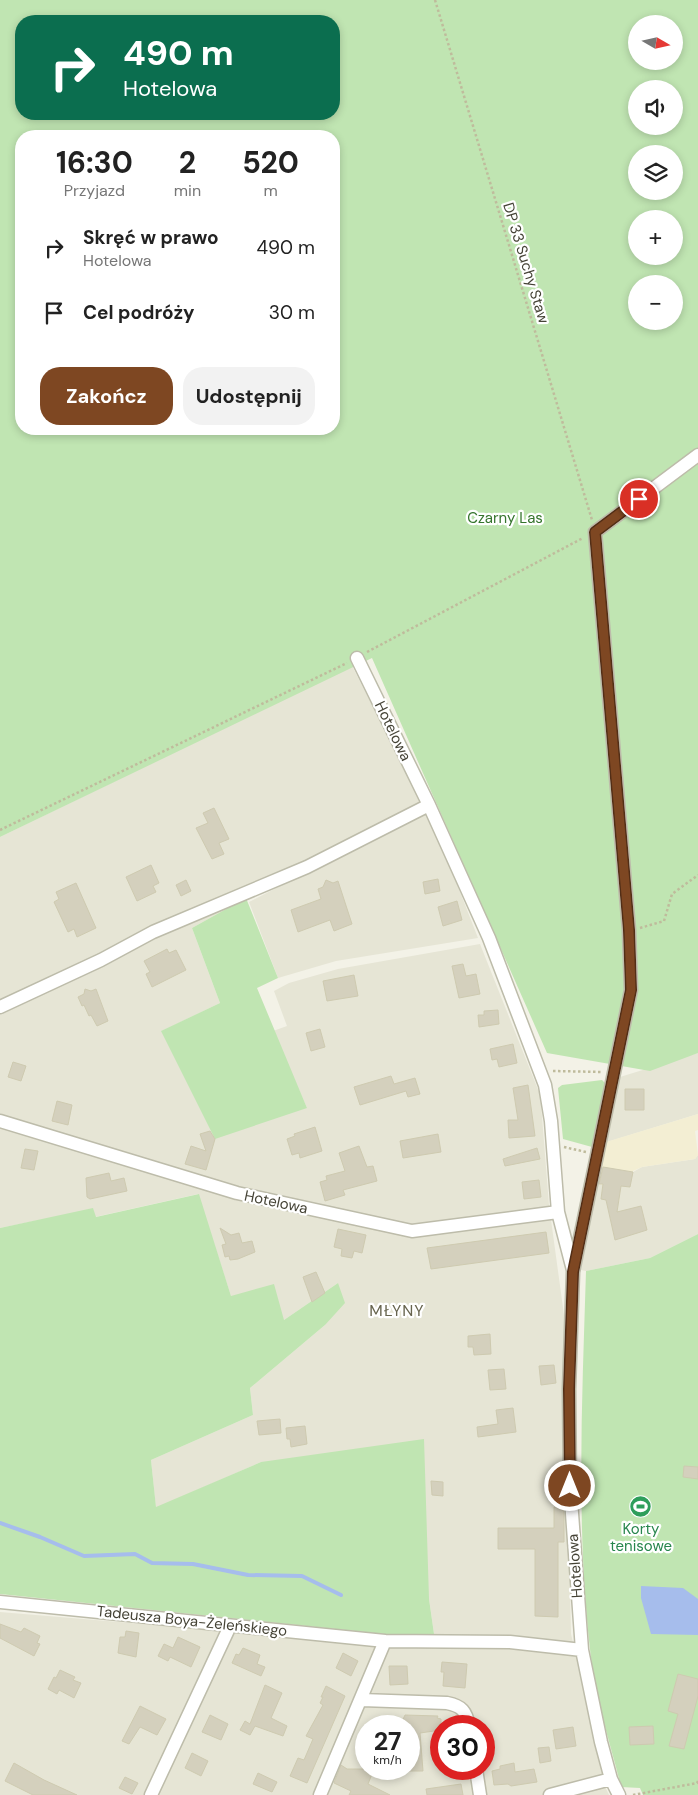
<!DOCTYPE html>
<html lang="pl">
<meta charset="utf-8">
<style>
body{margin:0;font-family:"DM Sans",sans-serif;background:#f2f2f2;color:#222;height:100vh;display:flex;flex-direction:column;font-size:19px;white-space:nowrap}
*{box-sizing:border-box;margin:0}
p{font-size:16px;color:#767676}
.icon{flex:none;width:28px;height:28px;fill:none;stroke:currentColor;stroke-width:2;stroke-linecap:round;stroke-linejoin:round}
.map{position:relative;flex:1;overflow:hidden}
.side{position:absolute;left:15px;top:130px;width:325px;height:305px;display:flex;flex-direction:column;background:#fff;border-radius:20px;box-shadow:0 2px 8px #0003}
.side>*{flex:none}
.guide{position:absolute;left:15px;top:15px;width:325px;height:105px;border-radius:20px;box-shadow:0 2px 8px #0003;background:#0b6e4f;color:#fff;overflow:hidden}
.needle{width:32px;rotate:99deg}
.buttons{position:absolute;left:628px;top:15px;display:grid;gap:10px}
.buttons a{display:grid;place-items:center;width:55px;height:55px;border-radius:50%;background:#fff;box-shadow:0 2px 8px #0003;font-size:25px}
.speed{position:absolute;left:355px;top:1715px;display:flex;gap:10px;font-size:25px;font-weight:700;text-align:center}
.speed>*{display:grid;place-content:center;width:65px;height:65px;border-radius:50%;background:#fff;box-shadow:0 2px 8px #0003;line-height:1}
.speed small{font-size:12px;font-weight:400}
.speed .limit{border:8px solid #d22;background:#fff;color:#111}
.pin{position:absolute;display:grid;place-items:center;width:42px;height:42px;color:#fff;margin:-21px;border:2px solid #fff;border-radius:50%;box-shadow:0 1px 5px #0007}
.me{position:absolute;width:55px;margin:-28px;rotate:0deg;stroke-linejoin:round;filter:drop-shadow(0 0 4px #0008)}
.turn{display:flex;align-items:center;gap:18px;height:105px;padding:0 25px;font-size:22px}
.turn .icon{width:65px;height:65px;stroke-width:2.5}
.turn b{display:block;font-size:35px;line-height:42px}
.eta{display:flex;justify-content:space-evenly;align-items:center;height:85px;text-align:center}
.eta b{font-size:30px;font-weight:700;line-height:35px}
.cta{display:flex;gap:10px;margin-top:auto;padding:10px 25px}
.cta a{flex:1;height:58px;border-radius:20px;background:#7e4722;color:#fff;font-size:20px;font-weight:700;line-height:58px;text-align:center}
.cta a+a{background:#f2f2f2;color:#222}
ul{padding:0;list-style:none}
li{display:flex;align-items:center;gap:15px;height:65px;padding:0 25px}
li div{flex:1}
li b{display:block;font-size:19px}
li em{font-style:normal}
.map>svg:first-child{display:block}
</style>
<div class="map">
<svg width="698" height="1795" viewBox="0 0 698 1795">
<rect width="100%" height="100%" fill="#f3f2e7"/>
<path fill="#e6e5d5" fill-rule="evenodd" d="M352,666L422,802L192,928L220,1003L162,1031L307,1108L273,1031L287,1026L274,991L289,983L338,969L480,944L539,1092L541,1104L549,1205L564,1315L571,1634L578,1663L621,1787L603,1782L609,1795H0V1612L439,1649L434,1634L429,1599L261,1462L156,1508L151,1460L253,1415L250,1388L325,1325L338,1283L284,1320L231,1296L198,1194L95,1217L93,1209L0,1228V837ZM366,1726H409V1769H366ZM441,1726H484V1769H441Z
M428,810L478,938L336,961L278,978L249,902Z
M698,1053V1114L607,1142L620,1077Z
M698,1155V1234L650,1258L586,1271L581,1270L598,1184L621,1186L633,1172L642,1167L695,1159Z"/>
<path fill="#f3eed3" d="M698,1114V1130L695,1131L698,1155L695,1159L642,1167L633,1171L630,1187L621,1186L619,1202L601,1199L603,1185L598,1184L606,1142Z"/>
<path fill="#c0e5b2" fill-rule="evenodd" d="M0,0H698V1053L650,1071L547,1053L372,658L0,837ZM21,21H334V114H21ZM636,24H674V61H636ZM636,89H674V126H636ZM21,136H334V429H21ZM636,154H674V191H636ZM636,219H674V256H636ZM636,284H674V321H636Z
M246,898L278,978L257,988L307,1108L215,1139L161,1031L220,1003L192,928Z
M602,1080L605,1083L592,1147L563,1139L558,1088L562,1085Z
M199,1194L231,1296L274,1284L284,1320L338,1283L345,1303L325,1325L250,1388L253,1415L151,1460L156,1507L261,1462L424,1439L429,1599L434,1634H384L0,1594V1228L93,1208L96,1217Z
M698,1234V1795H643L640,1788L621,1787C612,1749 599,1711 593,1673C575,1540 582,1404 586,1271L650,1258Z"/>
<path fill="#a6bdec" d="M641,1586L683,1588L698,1599V1635L651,1634L641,1598Z"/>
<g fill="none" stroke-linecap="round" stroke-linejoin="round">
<path stroke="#a6bdec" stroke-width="4" d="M0,1523L40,1537L84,1556L135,1554L152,1563L193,1564L248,1575L302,1576L341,1595"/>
</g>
<path fill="#d4d0bd" stroke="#cecab0" d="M214,808L229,839L219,843L224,854L212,859L196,828L208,823L203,813Z
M151,865L159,883L153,886L156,892L137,901L126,877Z
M438,879L440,891L425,894L423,882Z
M186,880L191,891L181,896L176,885Z
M326,880L333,883L338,881L352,924L334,931L330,920L298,932L291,910L321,899L318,889L323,887Z
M76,883L96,928L77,937L74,929L68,932L54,902L59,899L56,892Z
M457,901L462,920L443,926L438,907Z
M167,949L169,953L176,950L186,970L152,987L146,974L150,972L144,961Z
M463,964L466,976L476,974L480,994L459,998L452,966Z
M354,975L358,996L327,1001L323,981Z
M85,989L91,991L96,989L108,1021L97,1026L91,1015L89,1016L84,1005L82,1006L78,997L84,994Z
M498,1010L499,1024L479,1027L478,1015H484V1011Z
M320,1029L325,1047L311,1051L306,1033Z
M513,1044L517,1063L499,1067L497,1059L492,1060L490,1049Z
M13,1062L26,1066L21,1081L8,1077Z
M391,1076L394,1084L415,1078L420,1094L408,1097L406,1091L360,1105L354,1087Z
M528,1085L535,1136L509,1138L508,1120H518L513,1088Z
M625,1089H644V1110H625Z
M57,1101L72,1105L68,1125L52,1121Z
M315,1127L322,1151L300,1158L299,1153L292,1155L287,1139L295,1136L294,1134Z
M210,1131L215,1139L206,1170L185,1164L191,1146L206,1151L200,1134Z
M438,1134L441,1152L403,1158L400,1141Z
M359,1146L367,1167L373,1166L377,1181L343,1190L345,1195L325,1201L320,1182L327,1180L326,1176L345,1171L339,1153Z
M537,1148L540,1159L505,1166L503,1159Z
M25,1149L38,1151L34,1170L21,1168Z
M603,1167L633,1172L630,1187L621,1186L617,1212L641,1206L647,1230L615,1240L606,1200L601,1199L603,1184H599Z
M109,1173L111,1181L124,1178L127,1191L90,1199L87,1197L86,1178Z
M539,1180L541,1197L524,1199L522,1182Z
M220,1228L231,1235L239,1233L242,1243L252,1241L255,1252L238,1259L230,1260L229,1256L225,1257L222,1245L226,1244Z
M338,1229L366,1235L362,1253L354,1251L352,1258L341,1256L342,1249L334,1247Z
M546,1232L549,1253L431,1269L427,1248Z
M316,1272L325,1293L312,1302L303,1277Z
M490,1334L491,1354L474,1355L473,1347H468V1336Z
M554,1365L556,1383L541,1385L539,1366Z
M504,1369L506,1389L490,1390L488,1370Z
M513,1408L516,1432L478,1437L477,1427L498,1424L496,1410Z
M280,1419L281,1433L259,1435L257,1421Z
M305,1426L307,1444L291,1447L290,1439H287L286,1428Z
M684,1466L698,1467V1479L683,1477Z
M431,1481L443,1482V1496L432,1495Z
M554,1507H563L564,1515V1542H558V1617L535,1616V1549H498V1528H554Z
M0,1624L21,1632L24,1628L40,1636L37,1643L40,1644L34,1656L0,1638Z
M126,1631L139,1633L136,1657L118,1653L120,1637H125Z
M178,1637L200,1647L191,1667L170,1657L168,1661L158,1656L164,1644L173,1648Z
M243,1648L260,1655L257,1664L265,1667L261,1676L232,1663L236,1654L239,1655Z
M343,1653L358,1661L351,1676L336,1668Z
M442,1662L467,1664L465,1688L443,1686L444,1672H441Z
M389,1666H407L408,1684L390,1685Z
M60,1670L75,1677L73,1680L81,1683L74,1698L59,1690L57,1694L48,1689L54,1677L56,1678Z
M678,1674L698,1679V1696L684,1749L669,1746L678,1714L668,1711Z
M265,1685L282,1693L271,1718L287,1726L283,1736L255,1726L250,1735L240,1730L245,1721L250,1724Z
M326,1686L345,1696L307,1783L290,1776L298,1758L304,1760L313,1739L306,1736L323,1705L320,1703L323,1697H321Z
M140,1706L166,1719L157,1735L140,1727L129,1744L122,1741Z
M210,1715L228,1724L221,1740L202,1732Z
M405,1715L438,1716L437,1718L441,1719V1730L420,1733L423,1771H409V1726H400Z
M653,1726L654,1744L630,1745L629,1727Z
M573,1727L576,1746L556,1749L553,1730Z
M549,1747L551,1761L540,1763L538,1748Z
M192,1753L208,1761L201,1776L185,1768Z
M14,1763L44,1780L77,1795H33L5,1781Z
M514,1763L515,1772L534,1769L537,1782L511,1786L508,1784L494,1785L492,1771L500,1769V1766Z
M341,1765L347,1769H374L368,1784L390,1795H349L351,1791L334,1783Z
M258,1773L277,1782L272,1792L253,1784Z
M125,1777L138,1783L132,1794L119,1788Z
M461,1784L463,1795H427L426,1789Z"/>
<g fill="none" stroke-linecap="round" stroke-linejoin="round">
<defs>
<path id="minor" d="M357,658L429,805L489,938L545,1085L551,1121L558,1212L573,1270
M0,1007L101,960L153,932L307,867L429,805
M0,1121L237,1193L412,1231L558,1212
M0,1602L385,1641L320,1795
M385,1641L510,1642L582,1650
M362,1700L447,1703C462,1706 466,1711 469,1726
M476,1769L480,1795
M151,1795L230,1626
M550,1795L611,1779
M619,1795L611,1779L601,1742L582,1650L570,1486L569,1389L573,1272L631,990L629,930L595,532L698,455"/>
</defs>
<use href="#minor" stroke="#bdbcaa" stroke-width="15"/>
<path stroke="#bfbb9c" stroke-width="2.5" stroke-dasharray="2.5 2.5" stroke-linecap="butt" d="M435,0L592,520
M367,652L583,538
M0,830L347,663
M640,928L664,921L672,894L698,875
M553,1071L602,1072
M564,1147L586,1152
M633,1795L697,1783L698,1781"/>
<use href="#minor" stroke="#fff" stroke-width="12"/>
</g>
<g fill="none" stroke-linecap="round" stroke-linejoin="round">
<defs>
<path id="route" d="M570,1486L569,1389L573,1272L631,990L629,930L595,532L639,499"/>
</defs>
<use href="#route" stroke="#522e16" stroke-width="12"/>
<use href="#route" stroke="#7e4722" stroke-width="9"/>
</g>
<defs>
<symbol id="stadium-disc" viewBox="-11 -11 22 22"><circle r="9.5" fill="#2e9e5b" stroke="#fff"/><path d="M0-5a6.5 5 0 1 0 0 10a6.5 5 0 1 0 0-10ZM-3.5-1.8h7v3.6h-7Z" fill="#fff"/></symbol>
</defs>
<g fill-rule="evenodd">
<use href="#stadium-disc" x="628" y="1494" width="25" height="25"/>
</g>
<g text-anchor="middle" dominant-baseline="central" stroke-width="4.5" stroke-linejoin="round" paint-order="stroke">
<g font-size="15" fill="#454336" stroke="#fff">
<text transform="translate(526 263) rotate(73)">DP 33 Suchy Staw</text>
<text transform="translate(393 731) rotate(64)">Hotelowa</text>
<text transform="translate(276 1202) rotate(12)">Hotelowa</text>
<text transform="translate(575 1566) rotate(-94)">Hotelowa</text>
<text transform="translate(192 1621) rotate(6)">Tadeusza Boya-Żeleńskiego</text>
</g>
<g font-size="15" fill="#35742c" stroke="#fff">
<text x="505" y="518">Czarny Las</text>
</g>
<g font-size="15" fill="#27864d" stroke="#fff">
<text x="641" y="1529">Korty<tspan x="641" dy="17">tenisowe</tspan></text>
</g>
<g font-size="16" letter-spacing="1" fill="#67644e" stroke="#fff">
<text x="397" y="1310">MŁYNY</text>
</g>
</g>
</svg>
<div class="buttons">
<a><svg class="needle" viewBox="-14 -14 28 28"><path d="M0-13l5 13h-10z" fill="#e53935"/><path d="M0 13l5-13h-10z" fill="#767676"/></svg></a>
<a><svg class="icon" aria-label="sound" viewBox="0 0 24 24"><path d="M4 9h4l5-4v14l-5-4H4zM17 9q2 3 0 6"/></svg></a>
<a><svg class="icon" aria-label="layers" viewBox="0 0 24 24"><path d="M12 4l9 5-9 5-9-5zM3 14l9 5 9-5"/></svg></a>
<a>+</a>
<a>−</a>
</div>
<div class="speed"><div>27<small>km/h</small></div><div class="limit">30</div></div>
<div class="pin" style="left:639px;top:499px;background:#d93025"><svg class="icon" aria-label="arrive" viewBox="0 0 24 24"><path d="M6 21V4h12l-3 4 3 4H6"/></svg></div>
<svg class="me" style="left:570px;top:1486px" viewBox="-20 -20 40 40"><circle r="17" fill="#7e4722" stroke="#fff" stroke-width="3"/><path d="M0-11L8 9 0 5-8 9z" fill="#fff"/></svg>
<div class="guide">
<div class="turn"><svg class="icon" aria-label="right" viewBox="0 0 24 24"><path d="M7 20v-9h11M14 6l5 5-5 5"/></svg><div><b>490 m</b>Hotelowa</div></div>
</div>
<section class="side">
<div class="eta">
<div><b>16:30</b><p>Przyjazd</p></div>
<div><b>2</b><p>min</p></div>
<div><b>520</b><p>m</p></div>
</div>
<ul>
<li><svg class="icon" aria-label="right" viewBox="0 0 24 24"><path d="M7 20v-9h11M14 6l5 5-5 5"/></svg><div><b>Skręć w prawo</b><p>Hotelowa</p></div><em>490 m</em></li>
<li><svg class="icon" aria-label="arrive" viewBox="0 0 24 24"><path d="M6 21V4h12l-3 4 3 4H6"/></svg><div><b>Cel podróży</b></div><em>30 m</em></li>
</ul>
<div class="cta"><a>Zakończ</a><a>Udostępnij</a></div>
</section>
</div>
